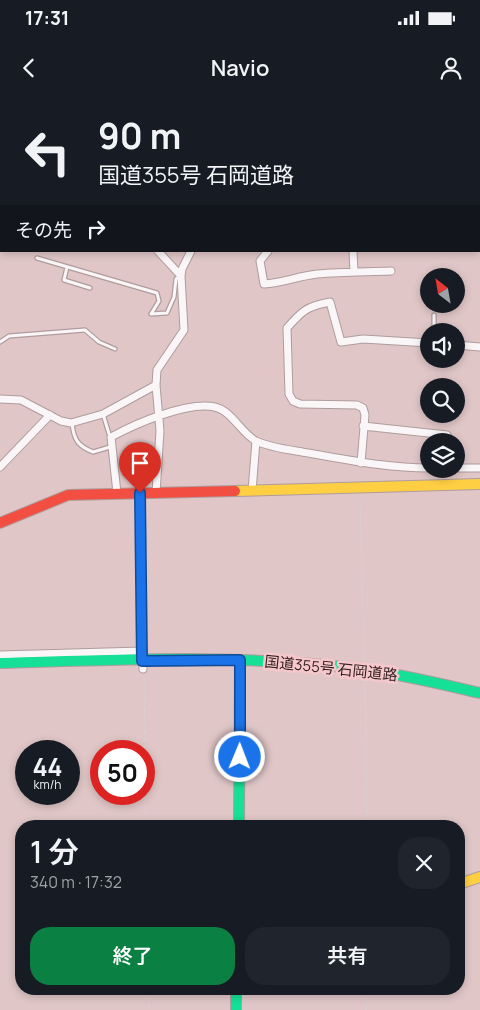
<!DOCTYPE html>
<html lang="ja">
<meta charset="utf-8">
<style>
body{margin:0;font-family:Manrope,"Noto Sans JP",sans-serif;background:#20242c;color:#f1f3f6;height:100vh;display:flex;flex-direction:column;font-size:19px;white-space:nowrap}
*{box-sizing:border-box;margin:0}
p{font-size:16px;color:#9ea1a6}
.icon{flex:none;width:28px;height:28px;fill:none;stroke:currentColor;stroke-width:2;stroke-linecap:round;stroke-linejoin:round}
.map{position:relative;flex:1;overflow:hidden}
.drawer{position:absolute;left:15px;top:720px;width:450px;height:175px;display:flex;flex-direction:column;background:#171b24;border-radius:20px;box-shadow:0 2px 8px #0003}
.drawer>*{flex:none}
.hud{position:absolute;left:0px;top:0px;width:480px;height:152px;box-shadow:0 2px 8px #0003;background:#171b24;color:#f1f3f6;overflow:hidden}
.needle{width:32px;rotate:329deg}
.fabs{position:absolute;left:420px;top:168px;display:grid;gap:10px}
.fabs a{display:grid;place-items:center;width:45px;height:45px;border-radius:50%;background:#171b24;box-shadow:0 2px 8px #0003;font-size:25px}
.speed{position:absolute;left:15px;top:640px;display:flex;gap:10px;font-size:25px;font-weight:700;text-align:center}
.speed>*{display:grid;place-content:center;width:65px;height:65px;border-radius:50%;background:#171b24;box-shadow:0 2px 8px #0003;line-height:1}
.speed small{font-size:12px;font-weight:400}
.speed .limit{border:8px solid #d22;background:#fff;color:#111}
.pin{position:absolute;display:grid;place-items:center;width:42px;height:42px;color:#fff;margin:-51px -21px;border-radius:50% 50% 50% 0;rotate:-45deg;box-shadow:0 0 5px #0007}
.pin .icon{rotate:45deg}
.me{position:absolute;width:55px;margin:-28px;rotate:1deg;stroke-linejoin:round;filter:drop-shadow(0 0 4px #0008)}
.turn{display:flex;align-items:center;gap:18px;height:105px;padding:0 15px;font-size:22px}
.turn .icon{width:65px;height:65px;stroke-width:2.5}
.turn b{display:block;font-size:35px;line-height:42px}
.then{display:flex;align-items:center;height:48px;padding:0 15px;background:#0003;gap:10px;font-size:19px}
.round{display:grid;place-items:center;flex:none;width:52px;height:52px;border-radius:20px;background:#20242c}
.headline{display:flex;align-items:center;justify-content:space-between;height:85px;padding:0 15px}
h1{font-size:30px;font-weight:600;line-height:38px}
.primary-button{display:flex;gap:10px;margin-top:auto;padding:10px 15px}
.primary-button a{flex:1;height:58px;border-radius:20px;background:#0b8043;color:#fff;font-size:20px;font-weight:600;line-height:58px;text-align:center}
.primary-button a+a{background:#20242c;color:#f1f3f6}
.status{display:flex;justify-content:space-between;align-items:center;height:35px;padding:0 25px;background:#171b24;direction:ltr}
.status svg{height:14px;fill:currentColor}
header{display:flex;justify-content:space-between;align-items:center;height:65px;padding:0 15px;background:#171b24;font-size:22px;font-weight:600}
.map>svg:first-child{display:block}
</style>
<div class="status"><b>17:31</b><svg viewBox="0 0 49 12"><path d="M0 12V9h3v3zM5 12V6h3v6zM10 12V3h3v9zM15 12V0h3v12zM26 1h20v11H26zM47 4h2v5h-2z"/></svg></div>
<header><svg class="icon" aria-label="back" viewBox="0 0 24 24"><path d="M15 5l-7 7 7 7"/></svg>Navio<svg class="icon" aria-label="person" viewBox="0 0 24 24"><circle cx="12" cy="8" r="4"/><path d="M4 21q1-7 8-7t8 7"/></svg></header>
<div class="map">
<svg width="480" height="910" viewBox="0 0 480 910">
<rect width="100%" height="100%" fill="#e0c6c7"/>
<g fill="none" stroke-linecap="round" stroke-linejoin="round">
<defs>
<path id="lane" d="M37,158L157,193L159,201L151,214L167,213L174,197L176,179L180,176
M67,167L64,180L90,188
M434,231V215
M0,242L9,236L85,230L99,242L115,249
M103,314L110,337
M72,324C74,340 78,346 93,352L110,347"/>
<path id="street" d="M189,0V1
M30,1V0
M479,13L480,11
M0,47H1
M158,151L181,176
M268,151L260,161L264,184C282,183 299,176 317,174C342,172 367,172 391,171
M353,151L354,172
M456,245L480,247
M0,299L21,300L61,321L71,323L103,314L156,285
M363,326L447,335L449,341
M361,363L365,315L363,308L357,305L300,304L293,301L289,294L287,228C302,211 307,206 330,202L341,242L363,239L429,243
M0,367L50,315
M456,368H480
M252,391L256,341
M117,393L111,337C135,324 187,301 215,307C232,311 241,333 256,341C271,348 292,350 308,353C349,360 388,368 429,368
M140,393L143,569
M156,393L160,331L156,285L157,270L184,230L181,176L182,169L191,151
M0,555L143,551"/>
<path id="fast" d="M0,563C120,559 241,554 361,569C401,574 441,584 480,593
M239,726L240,560
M236,889V910"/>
<path id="slow" d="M235,391L480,384
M459,784L480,777"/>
<path id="jam" d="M0,423L68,395L235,391"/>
</defs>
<use href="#lane" stroke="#af9c9d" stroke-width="5.5"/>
<use href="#street" stroke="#af9c9d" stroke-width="9"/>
<use href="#fast" stroke="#af9c9d" stroke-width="12"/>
<use href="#slow" stroke="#af9c9d" stroke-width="12"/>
<use href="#jam" stroke="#af9c9d" stroke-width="12"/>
<path stroke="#d9d1d1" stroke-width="1" stroke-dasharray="5 2.5" stroke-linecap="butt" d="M360,397L364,561
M144,577L146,726
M365,580L367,726
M149,889V910
M366,910L367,889"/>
<use href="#lane" stroke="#faf6f7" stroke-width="3"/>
<use href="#street" stroke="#faf6f7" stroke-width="7"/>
<use href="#fast" stroke="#16e098" stroke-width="10"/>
<use href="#slow" stroke="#ffcf43" stroke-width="10"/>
<use href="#jam" stroke="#f24e42" stroke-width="10"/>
</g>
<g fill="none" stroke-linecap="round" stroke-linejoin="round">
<defs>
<path id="route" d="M140,393L142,561L240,560V657"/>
</defs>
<use href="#route" stroke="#114b97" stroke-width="12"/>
<use href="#route" stroke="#1a73e8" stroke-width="9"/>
</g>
<g text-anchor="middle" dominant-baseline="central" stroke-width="5" stroke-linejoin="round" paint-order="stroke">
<g font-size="15" fill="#301f20" stroke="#f7c8cb">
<text transform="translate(331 568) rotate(6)">国道355号 石岡道路</text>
</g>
</g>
</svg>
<div class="fabs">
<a><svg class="needle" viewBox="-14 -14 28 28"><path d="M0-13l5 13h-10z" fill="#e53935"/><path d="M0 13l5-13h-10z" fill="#9ea1a6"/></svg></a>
<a><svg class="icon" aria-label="sound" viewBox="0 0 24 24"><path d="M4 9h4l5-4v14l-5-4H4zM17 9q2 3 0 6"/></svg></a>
<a><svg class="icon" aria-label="search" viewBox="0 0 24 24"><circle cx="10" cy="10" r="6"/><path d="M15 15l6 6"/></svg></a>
<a><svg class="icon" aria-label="layers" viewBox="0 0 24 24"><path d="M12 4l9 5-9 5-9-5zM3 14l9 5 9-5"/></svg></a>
</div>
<div class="speed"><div>44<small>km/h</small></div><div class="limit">50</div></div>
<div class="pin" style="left:140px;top:393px;background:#d93025"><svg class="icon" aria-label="arrive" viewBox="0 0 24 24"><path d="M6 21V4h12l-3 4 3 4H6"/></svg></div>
<svg class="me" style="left:240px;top:657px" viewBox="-20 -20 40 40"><circle r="17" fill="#1a73e8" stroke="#fff" stroke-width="3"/><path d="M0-11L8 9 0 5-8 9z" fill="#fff"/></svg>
<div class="hud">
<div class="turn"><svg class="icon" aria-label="left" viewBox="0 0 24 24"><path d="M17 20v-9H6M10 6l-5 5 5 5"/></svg><div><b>90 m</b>国道355号 石岡道路</div></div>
<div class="then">その先<svg class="icon" aria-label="right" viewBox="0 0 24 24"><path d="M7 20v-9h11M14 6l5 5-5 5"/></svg></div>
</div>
<section class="drawer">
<div class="headline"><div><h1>1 分</h1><p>340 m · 17:32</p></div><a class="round"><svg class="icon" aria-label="close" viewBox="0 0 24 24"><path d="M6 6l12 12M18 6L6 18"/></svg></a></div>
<div class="primary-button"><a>終了</a><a>共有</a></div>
</section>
</div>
